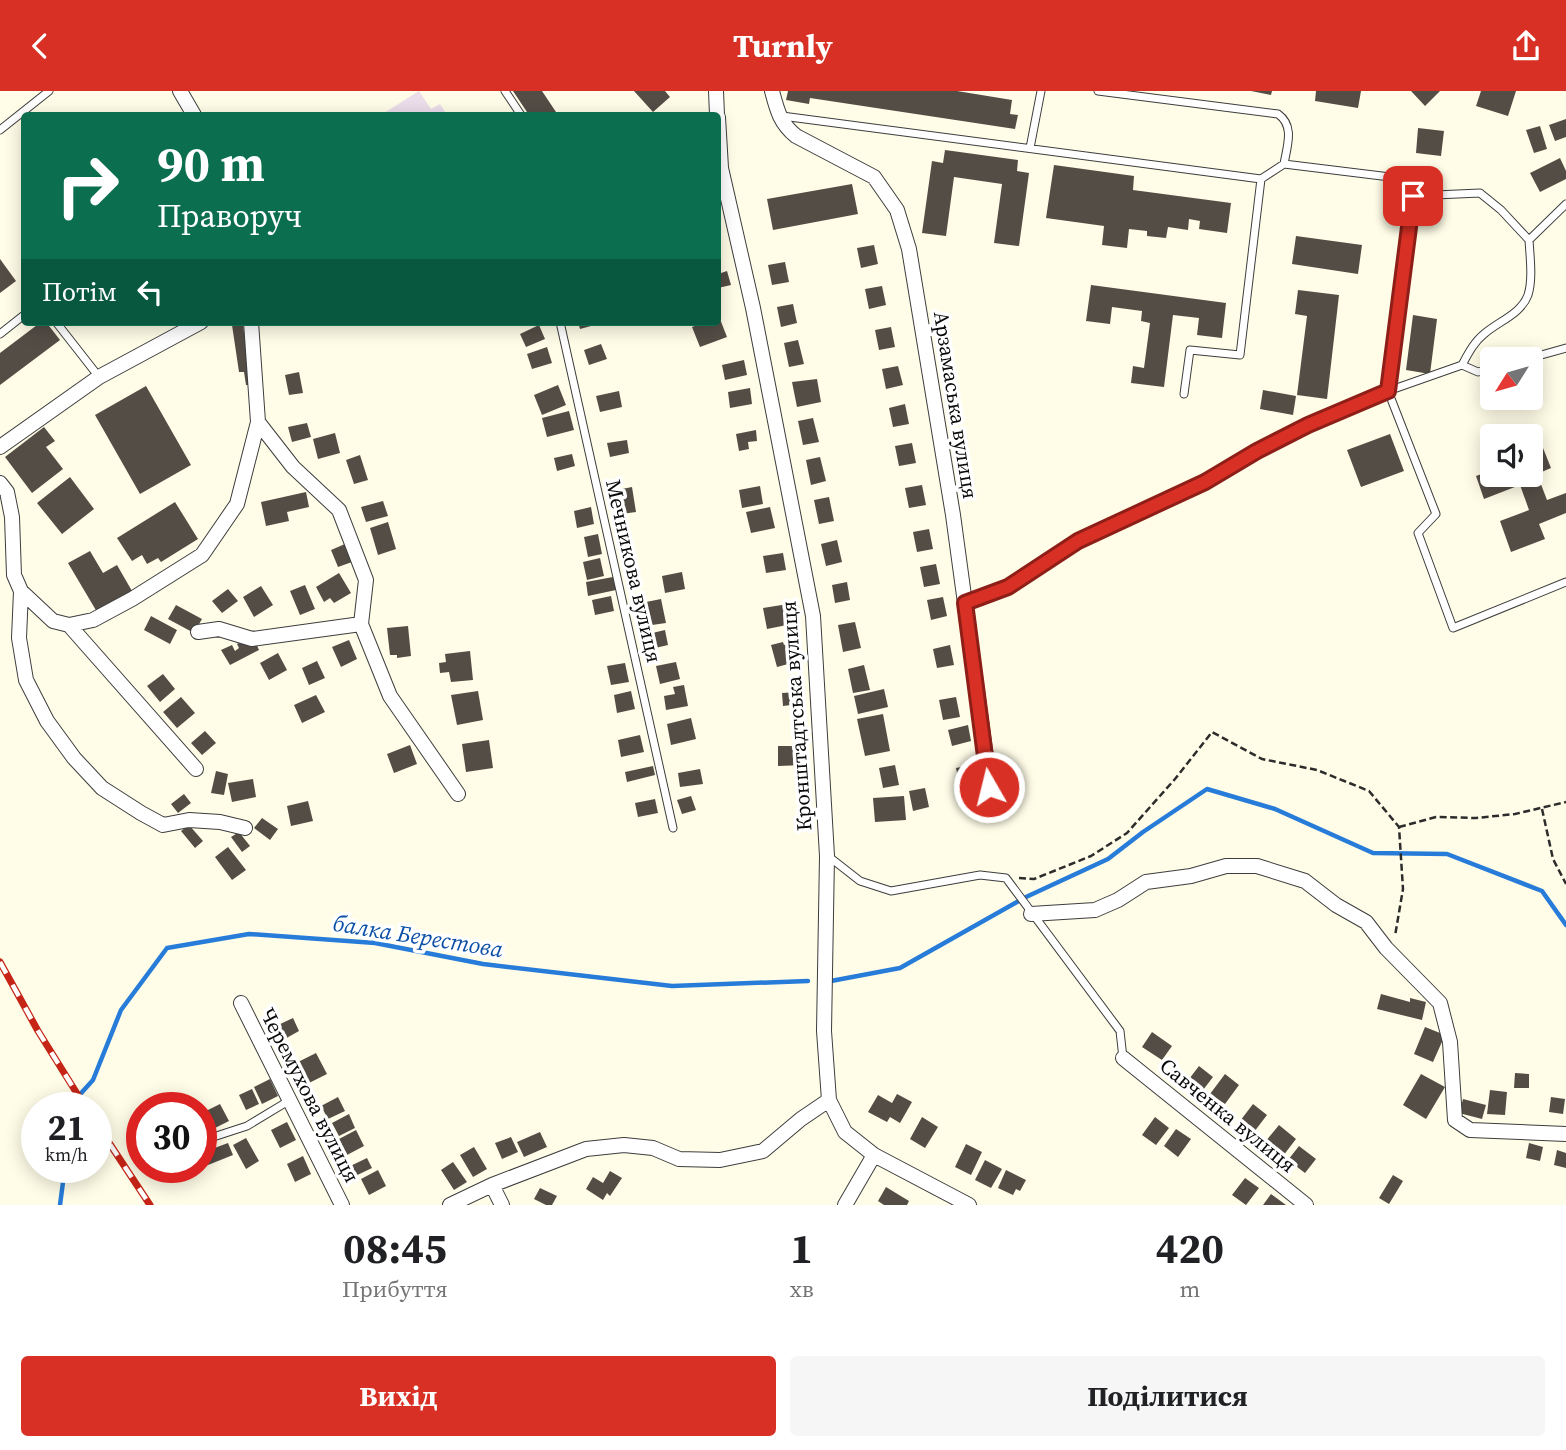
<!DOCTYPE html>
<html lang="uk">
<meta charset="utf-8">
<style>
body{margin:0;font-family:"Source Serif 4",serif;background:#f6f6f6;color:#202124;height:100vh;display:flex;flex-direction:column;font-size:26px;white-space:nowrap}
*{box-sizing:border-box;margin:0}
p{font-size:23px;color:#757577}
.icon{flex:none;width:38px;height:38px;fill:none;stroke:currentColor;stroke-width:2;stroke-linecap:round;stroke-linejoin:round}
.map{position:relative;height:1114px;overflow:hidden}
.drawer{display:flex;flex-direction:column;background:#fff;flex:1}
.drawer>*{flex:none}
.hud{position:absolute;left:21px;top:21px;width:700px;height:214px;border-radius:7px;box-shadow:0 4px 18px #0003;background:#0b6e4f;color:#fff;overflow:hidden}
.needle{width:46px;rotate:233deg}
.tools{position:absolute;left:1480px;top:256px;display:grid;gap:14px}
.tools a{display:grid;place-items:center;width:63px;height:63px;border-radius:7px;background:#fff;box-shadow:0 4px 18px #0003;font-size:35px}
.speed{position:absolute;left:21px;top:1001px;display:flex;gap:14px;font-size:35px;font-weight:700;text-align:center}
.speed>*{display:grid;place-content:center;width:91px;height:91px;border-radius:50%;background:#fff;box-shadow:0 4px 18px #0003;line-height:1}
.speed small{font-size:18px;font-weight:400}
.speed .limit{border:10px solid #d22;background:#fff;color:#111}
.pin{position:absolute;display:grid;place-items:center;width:60px;height:60px;color:#fff;margin:-30px;border-radius:14px;box-shadow:0 4px 10px #0006}
.me{position:absolute;width:77px;margin:-38px;rotate:352deg;stroke-linejoin:round;filter:drop-shadow(0 0 5px #0008)}
.turn{display:flex;align-items:center;gap:24px;height:147px;padding:0 21px;font-size:32px}
.turn .icon{width:91px;height:91px;stroke-width:2.5}
.turn b{display:block;font-size:49px;line-height:60px}
.then{display:flex;align-items:center;height:66px;padding:0 21px;background:#0003;gap:14px;font-size:26px}
.eta{display:flex;justify-content:space-evenly;align-items:center;height:119px;text-align:center}
.eta b{font-size:42px;font-weight:700;line-height:49px}
.action{display:flex;gap:14px;margin-top:auto;padding:14px 21px}
.action a{flex:1;height:80px;border-radius:7px;background:#d93025;color:#fff;font-size:28px;font-weight:700;line-height:80px;text-align:center}
.action a+a{background:#f6f6f6;color:#202124}
header{display:flex;justify-content:space-between;align-items:center;height:91px;padding:0 21px;background:#d93025;color:#fff;font-size:32px;font-weight:700}
.map>svg:first-child{display:block}
</style>
<header><svg class="icon" aria-label="back" viewBox="0 0 24 24"><path d="M15 5l-7 7 7 7"/></svg>Turnly<svg class="icon" aria-label="share" viewBox="0 0 24 24"><path d="M12 15V3M7 8l5-5 5 5M5 13v7h14v-7"/></svg></header>
<div class="map">
<svg width="1566" height="1114" viewBox="0 0 1566 1114">
<rect width="100%" height="100%" fill="#fffde7"/>
<path fill="#ebddea" d="M419,0L431,18L440,13L447,24H386L384,22Z"/>
<g fill="none" stroke-linecap="round" stroke-linejoin="round">
<path stroke="#277cd9" stroke-width="4.5" d="M1026,806L1108,768L1143,741L1207,698L1275,718L1373,762L1447,763L1542,800L1566,834
M831,890L900,877L1017,811
M73,1017L74,1010L93,989L121,919L167,857L249,843L375,852L483,873L672,895L808,890
M60,1114L65,1076"/>
</g>
<path fill="#544d46" d="M513,0H542L558,24H529Z
M634,0H665L670,6L653,21Z
M788,0H957L1012,9L1010,23L1018,24L1015,38L810,7L809,13L786,9Z
M1251,0H1272L1271,4Z
M1316,0H1361L1358,17L1315,10Z
M1411,0H1440L1425,15Z
M1481,0H1516L1508,25L1476,15Z
M1566,28V46L1555,50L1549,34Z
M1540,35L1547,58L1534,62L1526,39Z
M1418,37L1444,40L1441,65L1416,62Z
M945,59L1018,69L1017,80L1029,82L1019,155L994,152L1002,93L954,86L946,145L922,142L932,70L943,72Z
M1560,67L1566,80V88L1540,101L1530,82Z
M1054,74L1134,85L1133,99L1231,112L1227,142L1199,138L1200,130L1189,128L1188,139L1168,136L1166,147L1147,145V140L1129,138L1127,157L1102,154L1104,135L1046,127Z
M852,93L858,123L773,139L767,108Z
M1296,145L1362,154L1358,183L1292,173Z
M874,154L878,173L861,177L857,157Z
M0,168L16,190L0,202Z
M785,171L789,191L772,194L768,174Z
M727,180L731,194L718,197V183Z
M1091,194L1226,212L1222,247L1197,244L1199,227L1173,224L1164,296L1131,292L1133,275L1144,277L1150,232L1141,230L1142,220L1112,216L1110,233L1086,230Z
M882,195L886,214L869,218L865,198Z
M1298,199L1339,204L1327,308L1297,304L1307,225L1295,223Z
M793,213L797,232L781,236L777,216Z
M718,223L727,246L700,256L692,236L705,231H718Z
M1413,224L1437,228L1430,283L1406,279Z
M41,231H46L60,249L0,294V262Z
M578,231H602V232L580,238Z
M243,233L250,294H246L244,281H239L232,234Z
M539,234L545,248L526,256L520,243Z
M891,236L895,256L879,259L875,239Z
M798,249L804,273L789,276L784,252Z
M601,253L607,268L589,274L584,259Z
M547,256L552,272L532,278L527,263Z
M744,269L747,284L725,289L722,274Z
M898,275L903,294L886,298L882,278Z
M299,281L303,302L289,304L285,284Z
M817,288L821,311L797,316L792,291Z
M558,294L566,314L542,324L534,304Z
M146,295L191,374L140,403L95,324Z
M750,297L752,313L730,317L728,301Z
M1263,299L1296,305L1293,324L1260,318Z
M619,300L622,316L600,321L596,305Z
M905,313L909,333L893,336L889,317Z
M569,320L574,339L547,346L542,327Z
M813,327L819,351L803,354L798,330Z
M307,332L311,346L292,351L288,336Z
M44,336L55,350L46,356L63,378L32,402L5,366Z
M756,339L757,350L748,351L749,358L739,360L736,343Z
M335,342L340,362L318,368L313,348Z
M1390,343L1404,380L1361,396L1347,359Z
M627,349L629,362L610,366L607,352Z
M912,352L916,372L899,375L895,355Z
M1541,352L1551,377L1537,383L1547,409L1566,402V422L1539,433L1545,448L1511,461L1500,430L1529,419L1520,394L1484,408L1476,385L1493,379V383H1531V356Z
M572,363L575,375L557,380L554,367Z
M360,364L368,389L354,393L346,369Z
M820,366L826,390L811,394L806,369Z
M70,386L94,418L62,443L37,412Z
M922,394L926,414L909,417L905,397Z
M760,395L763,413L742,417L739,399Z
M632,396L636,421L621,423L617,399Z
M306,401L309,416L287,421L289,430L266,435L261,411Z
M829,406L834,430L819,433L814,409Z
M383,410L388,425L366,431L361,416Z
M175,411L198,448L161,471L158,467L147,473L142,464L132,470L117,447Z
M591,416L594,433L577,437L574,420Z
M770,416L775,437L751,442L746,421Z
M388,431L396,458L378,464L370,437Z
M929,438L933,458L917,461L913,441Z
M598,443L602,463L588,466L584,446Z
M837,449L842,471L826,475L821,453Z
M345,453L352,471L338,476L331,459Z
M90,460L103,482L117,474L132,500L97,521L68,472Z
M783,462L786,479L766,482L763,465Z
M600,467L604,485L587,489L583,471Z
M936,473L940,493L924,496L920,476Z
M682,481L685,498L665,502L662,485Z
M339,482L351,502L334,512L330,507L324,511L316,496Z
M613,486L616,499L588,505L586,491Z
M847,491L850,509L835,512L832,494Z
M305,494L315,518L300,524L290,500Z
M261,495L273,514L254,526L243,506Z
M228,498L238,510L222,522L212,510Z
M611,505L614,520L595,524L592,509Z
M943,506L947,525L931,529L927,509Z
M661,508L666,532L645,535L641,512Z
M788,513L792,533L767,538L763,517Z
M176,514L202,528L194,542L168,528Z
M151,525L177,539L170,553L144,539Z
M855,531L861,557L843,561L838,534Z
M408,535L411,565L397,567V564H390L387,537Z
M665,539L668,554L651,558L648,543Z
M349,549L357,568L341,576L332,556Z
M243,550L246,554L255,550L259,559L230,574L221,559L232,554L235,560L239,557L237,553Z
M798,550L801,563L790,566L792,572L777,576L771,554L783,551L784,554Z
M950,554L954,574L937,577L933,558Z
M470,560L473,589L451,591L449,581L440,582L439,572L446,571L445,563Z
M278,562L287,579L269,589L260,572Z
M317,570L325,587L309,594L302,577Z
M676,571L680,588L660,593L656,575Z
M625,572L629,591L611,594L607,575Z
M864,574L870,599L853,602L848,578Z
M163,583L175,598L160,611L147,595Z
M684,594L688,615L666,619L664,605L675,603L673,596Z
M884,598L888,616L858,623L854,605Z
M478,600L483,629L457,634L451,604Z
M631,600L635,618L617,622L614,604Z
M799,601L800,613L783,615L782,602Z
M316,604L325,621L302,632L294,614Z
M181,606L195,622L177,637L163,621Z
M956,606L960,626L943,629L939,609Z
M883,623L890,660L865,665L857,628Z
M691,627L696,648L671,654L667,633Z
M968,634L971,650L952,655L948,639Z
M205,640L216,652L202,664L191,652Z
M640,644L644,661L621,666L618,649Z
M489,649L493,677L466,681L462,653Z
M410,654L417,673L394,682L387,663Z
M778,655H805V674L778,675Z
M895,674L899,694L883,697L879,677Z
M972,674L977,694L960,697L956,677Z
M653,675L655,684L627,691L625,681Z
M700,678L703,693L680,696L678,682Z
M216,680L228,683L224,704L211,702Z
M253,688L256,706L232,711L228,692Z
M925,697L929,716L913,720L909,700Z
M184,703L191,712L178,722L171,713Z
M691,705L696,719L682,723L677,709Z
M904,705L906,729L875,731L873,707Z
M655,708L658,722L638,726L635,712Z
M308,710L313,730L291,735L287,715Z
M262,727L278,738L270,749L254,737Z
M189,734L203,750L195,757L181,740Z
M239,741L250,755L242,761L231,746Z
M228,756L246,779L232,789L215,766Z
M1381,903L1410,911V907L1426,911L1422,929L1377,918Z
M293,927L299,940L283,949L276,935Z
M1425,936L1445,944L1433,971L1414,963Z
M1152,941L1172,955L1162,969L1142,956Z
M316,962L327,983L309,992L298,971Z
M1199,975L1213,986L1200,1003L1186,992Z
M1515,982L1529,983V997H1514Z
M1225,983L1239,994L1225,1013L1210,1003Z
M1421,983L1445,996L1426,1028L1403,1014Z
M270,988L278,1005L262,1013L254,996Z
M252,998L259,1013L246,1019L239,1004Z
M1490,999L1507,1001L1505,1024L1487,1023Z
M897,1003L912,1011L900,1032L890,1026L887,1031L868,1021L878,1004L892,1012Z
M338,1006L345,1020L328,1028L321,1015Z
M1551,1006L1565,1008L1563,1023L1549,1021Z
M1463,1008L1486,1014L1482,1028L1459,1022Z
M220,1013L229,1030L213,1038L204,1021Z
M1253,1013L1267,1024L1254,1041L1240,1030Z
M349,1023L355,1037L339,1045L332,1032Z
M922,1026L938,1036L925,1057L910,1048Z
M1155,1026L1169,1037L1156,1054L1142,1044Z
M287,1031L296,1049L280,1057L271,1039Z
M1279,1034L1296,1048L1283,1065L1265,1051Z
M1176,1038L1191,1048L1178,1066L1164,1055Z
M356,1039L364,1055L347,1064L339,1048Z
M540,1041L547,1056L524,1066L517,1051Z
M511,1046L518,1061L502,1068L495,1052Z
M246,1047L259,1070L246,1078L233,1054Z
M228,1052L233,1064L203,1076L201,1062Z
M1529,1052L1543,1056L1540,1070L1526,1067Z
M966,1053L982,1061L971,1084L955,1076Z
M1299,1055L1316,1068L1305,1082L1288,1069Z
M474,1056L487,1078L473,1086L460,1064Z
M1557,1059L1566,1062V1077L1554,1074Z
M303,1065L311,1083L295,1091L287,1073Z
M367,1067L372,1077L347,1089L342,1079Z
M985,1069L1002,1078L991,1097L975,1089Z
M453,1071L467,1091L454,1099L441,1079Z
M378,1079L386,1095L369,1104L361,1088Z
M1006,1079L1026,1089L1020,1100L1016,1098L1013,1104L998,1097Z
M610,1080L622,1087L610,1105L607,1102L603,1109L586,1098L593,1086L603,1092Z
M1393,1084L1403,1090L1389,1113L1379,1107Z
M1245,1087L1259,1097L1246,1114L1232,1104Z
M886,1096L909,1110L907,1114H884L878,1110Z
M540,1097L557,1105L552,1114H546L534,1108Z
M1271,1103L1286,1114H1263Z"/>
<g fill="none" stroke-linecap="round" stroke-linejoin="round">
<defs>
<path id="service" d="M505,0L521,24
M1098,0L1278,23C1295,35 1287,55 1284,73
M782,25L1261,88
M0,39L49,0
M1030,57L1041,0
M1413,105L1480,102L1501,119L1529,149L1566,113
M56,231L99,286
M560,231L673,737
M0,243L24,224
M1527,268L1566,257
M1462,274C1468,263 1474,251 1484,243C1499,230 1521,223 1528,204C1533,188 1530,166 1529,149
M1388,300L1462,274L1478,281L1493,277
M1184,303L1190,259L1240,264L1261,88L1284,73L1390,86L1413,105L1388,300L1436,423L1418,442L1453,537L1566,491
M828,765L860,790L891,800L980,784L1006,787L1120,940L1123,967
M201,1050L247,1035L290,1009"/>
<path id="minor" d="M180,0L194,24
M716,0L717,24
M772,0C777,19 780,32 796,45L874,86L897,119L909,158L953,424L990,696
M718,26L721,77L753,217L813,525L827,765L824,940L829,1009L845,1041L874,1064L969,1114
M251,231L258,331L293,376L339,419L366,489L361,533L390,605L458,703
M0,356L99,286L201,231
M0,392L7,401L12,426L14,484L21,500L19,547L26,589L47,630L74,667L102,697L141,722L163,734L189,729L220,731L245,737
M21,500L53,530L69,534L93,529L132,508L202,464L237,413L258,331
M965,512L1008,496L1078,450L1205,391L1257,360L1308,334L1388,300
M69,534L196,678
M198,541L219,538L252,548L361,533
M1031,823L1095,819L1118,809L1146,791L1191,785L1226,775H1257L1305,790L1336,814L1366,831L1386,857L1440,912L1450,951L1455,1029L1470,1039L1566,1043
M241,912L342,1114
M1123,967L1306,1114
M492,1094L502,1114
M450,1114L492,1094L586,1058L624,1054L653,1057L679,1068L720,1069L763,1060L801,1028L829,1009
M845,1114L874,1064"/>
</defs>
<use href="#service" stroke="#3d3d3d" stroke-width="9"/>
<use href="#minor" stroke="#3d3d3d" stroke-width="16"/>
<path stroke="#2c2c2c" stroke-width="2.5" stroke-dasharray="7 3.5" stroke-linecap="butt" d="M1542,718L1553,768L1566,793
M1399,736L1436,726L1476,727L1515,723L1566,711
M1019,787L1034,788L1091,765L1127,742L1175,688L1212,641L1262,668L1317,679L1369,700L1399,736L1403,798L1395,845"/>
<use href="#service" stroke="#fff" stroke-width="7"/>
<use href="#minor" stroke="#fff" stroke-width="14"/>
<defs>
<path id="rail" d="M0,871L38,940L86,1017
M96,1032L150,1114"/>
</defs>
<use href="#rail" stroke="#c52417" stroke-width="7"/>
<use href="#rail" stroke="#fff" stroke-width="4.5" stroke-dasharray="13" stroke-linecap="butt"/>
</g>
<g fill="none" stroke-linecap="round" stroke-linejoin="round">
<defs>
<path id="route" d="M989,696L965,512L1008,496L1078,450L1205,391L1257,360L1308,334L1388,300L1413,105"/>
</defs>
<use href="#route" stroke="#8d1f18" stroke-width="18"/>
<use href="#route" stroke="#d93025" stroke-width="12"/>
</g>
<g text-anchor="middle" dominant-baseline="central" stroke-width="7" stroke-linejoin="round" paint-order="stroke">
<g font-size="21" fill="#0a0a0a" stroke="#fff">
<text transform="translate(956 314) rotate(81)">Арзамаська вулиця</text>
<text transform="translate(634 480) rotate(77)">Мечникова вулиця</text>
<text transform="translate(796 625) rotate(-94)">Кронштадтська вулиця</text>
<text transform="translate(310 1004) rotate(63)">Черемухова вулиця</text>
<text transform="translate(1228 1024) rotate(39)">Савченка вулиця</text>
</g>
<g font-size="23" font-style="italic" fill="#0a4fa5" stroke="#fff">
<text transform="translate(418 845) rotate(9)">балка Берестова</text>
</g>
</g>
</svg>
<div class="tools">
<a><svg class="needle" viewBox="-14 -14 28 28"><path d="M0-13l5 13h-10z" fill="#e53935"/><path d="M0 13l5-13h-10z" fill="#757577"/></svg></a>
<a><svg class="icon" aria-label="sound" viewBox="0 0 24 24"><path d="M4 9h4l5-4v14l-5-4H4zM17 9q2 3 0 6"/></svg></a>
</div>
<div class="speed"><div>21<small>km/h</small></div><div class="limit">30</div></div>
<div class="pin" style="left:1413px;top:105px;background:#d93025"><svg class="icon" aria-label="arrive" viewBox="0 0 24 24"><path d="M6 21V4h12l-3 4 3 4H6"/></svg></div>
<svg class="me" style="left:989px;top:696px" viewBox="-20 -20 40 40"><circle r="17" fill="#d93025" stroke="#fff" stroke-width="3"/><path d="M0-11L8 9 0 5-8 9z" fill="#fff"/></svg>
<div class="hud">
<div class="turn"><svg class="icon" aria-label="right" viewBox="0 0 24 24"><path d="M7 20v-9h11M14 6l5 5-5 5"/></svg><div><b>90 m</b>Праворуч</div></div>
<div class="then">Потім<svg class="icon" aria-label="left" viewBox="0 0 24 24"><path d="M17 20v-9H6M10 6l-5 5 5 5"/></svg></div>
</div>
</div>
<section class="drawer">
<div class="eta">
<div><b>08:45</b><p>Прибуття</p></div>
<div><b>1</b><p>хв</p></div>
<div><b>420</b><p>m</p></div>
</div>
<div class="action"><a>Вихід</a><a>Поділитися</a></div>
</section>
